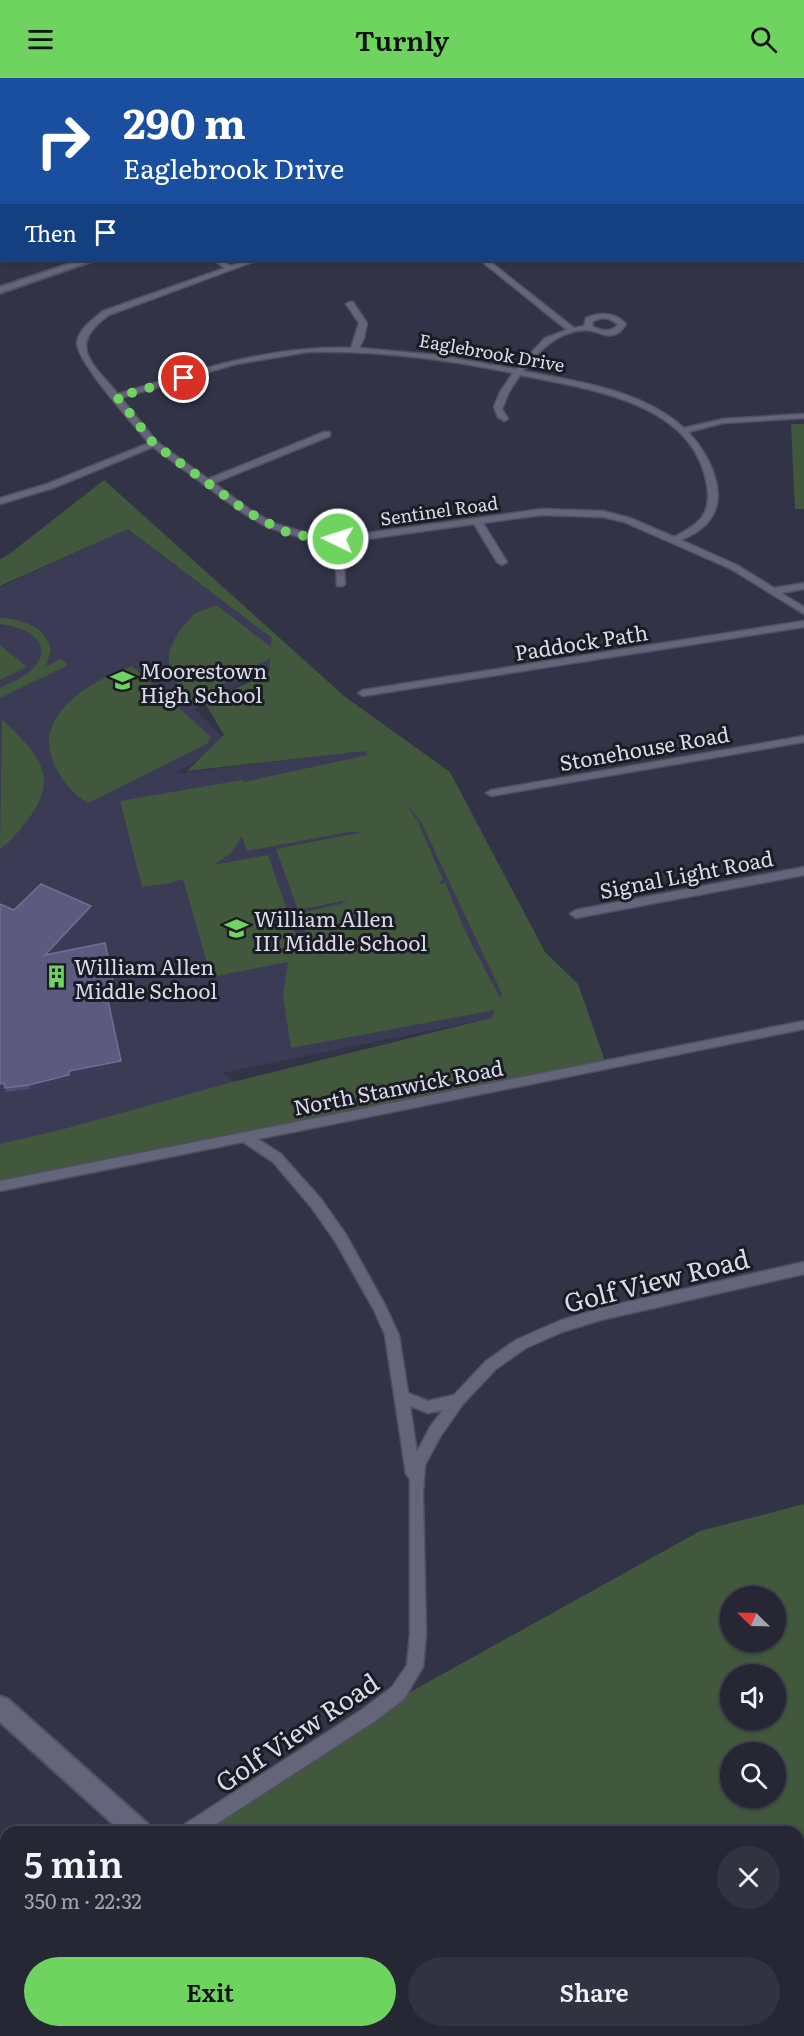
<!DOCTYPE html>
<meta charset="utf-8">
<style>
body{margin:0;font-family:Literata,serif;background:#323241;color:#f1f3f6;height:100vh;display:flex;flex-direction:column;font-size:22px;white-space:nowrap}
*{box-sizing:border-box;margin:0}
p{font-size:20px;color:#a4a5ad}
.icon{flex:none;width:33px;height:33px;fill:none;stroke:currentColor;stroke-width:2;stroke-linecap:round;stroke-linejoin:round}
.map{position:relative;flex:1;overflow:hidden}
.panel{position:absolute;left:0px;top:1748px;width:804px;height:212px;display:flex;flex-direction:column;background:#262635;border-radius:18px 18px 0 0;box-shadow:0 2px 4px #0004,0 0 0 2px #424350}
.panel>*{flex:none}
.top-card{position:absolute;left:0px;top:0px;width:804px;height:183px;box-shadow:0 2px 4px #0004,0 0 0 2px #424350;background:#1a4fa0;color:#fff;overflow:hidden}
.needle{width:39px;rotate:293deg}
.fabs{position:absolute;left:720px;top:1508px;display:grid;gap:12px}
.fabs a{display:grid;place-items:center;width:66px;height:66px;border-radius:50%;background:#262635;box-shadow:0 2px 4px #0004,0 0 0 2px #424350;font-size:30px}
.pin{position:absolute;display:grid;place-items:center;width:51px;height:51px;color:#fff;margin:-26px;border:3px solid #fff;border-radius:50%;box-shadow:0 2px 6px #0007}
.me{position:absolute;width:66px;margin:-33px;rotate:274deg;stroke-linejoin:round;filter:drop-shadow(0 0 4px #0008)}
.turn{display:flex;align-items:center;gap:21px;height:126px;padding:0 24px;font-size:27px}
.turn .icon{width:78px;height:78px;stroke-width:2.5}
.turn b{display:block;font-size:42px;line-height:51px}
.then{display:flex;align-items:center;height:57px;padding:0 24px;background:#0003;gap:12px;font-size:22px}
.round{display:grid;place-items:center;flex:none;width:63px;height:63px;border-radius:32px;background:#323241}
.headline{display:flex;align-items:center;justify-content:space-between;height:102px;padding:0 24px}
h1{font-size:36px;font-weight:600;line-height:45px}
.primary-button{display:flex;gap:12px;margin-top:auto;padding:12px 24px}
.primary-button a{flex:1;height:69px;border-radius:36px;background:#6fd35f;color:#111;font-size:24px;font-weight:600;line-height:69px;text-align:center}
.primary-button a+a{background:#323241;color:#f1f3f6}
header{display:flex;justify-content:space-between;align-items:center;height:78px;padding:0 24px;background:#6fd35f;color:#111;font-size:27px;font-weight:600}
.map>svg:first-child{display:block}
</style>
<header><svg class="icon" aria-label="menu" viewBox="0 0 24 24"><path d="M4 6h16M4 12h16M4 18h16"/></svg>Turnly<svg class="icon" aria-label="search" viewBox="0 0 24 24"><circle cx="10" cy="10" r="6"/><path d="M15 15l6 6"/></svg></header>
<div class="map">
<svg width="804" height="1958" viewBox="0 0 804 1958">
<rect width="100%" height="100%" fill="#323347"/>
<path fill="#3b3b55" d="M128,451L295,575L195,631L229,666L172,696L376,671L418,738L512,936L222,995L299,1047L0,1108V509Z"/>
<path fill="#41583d" fill-rule="evenodd" d="M791,346H804V431H795Z
M104,402L344,618L450,694L545,874L578,906L605,983L0,1107V1066L64,1051L229,1005L491,940L495,932L291,970L283,918L288,884L211,899L183,801L170,805L142,809L120,723L242,702L244,704L368,677L365,673L187,693L224,657L205,625L269,595L270,580L191,624L169,595V573L179,553L194,536L216,527L271,569L272,560L128,451L0,508V481L8,477ZM405,724L421,744L502,916L500,920L466,855L445,805L440,806L439,804L443,802L418,744ZM348,754H363L276,771L298,832L347,822L341,826L299,835L307,857L299,867L268,777L213,787L230,776L242,758L247,773Z
M0,540C21,541 46,548 51,572L46,588L61,581L68,587L0,620V610C12,604 27,599 35,588C56,562 21,548 0,546Z
M0,567L27,589L0,602Z
M132,588L211,659L208,665L88,725C73,716 66,707 57,692C27,639 90,603 132,588Z
M2,641C34,673 62,696 29,740C20,752 12,762 0,771Z
M804,1426V1958H373L367,1953H798V1754H174L369,1637L700,1453ZM730,1518H776V1563H730ZM730,1596H776V1641H730ZM730,1674H776V1719H730Z"/>
<g fill="none" stroke-linecap="round" stroke-linejoin="round">
<defs>
<path id="street" d="M398,0H405L407,2H399Z
M214,182H221L231,188L248,182H258L109,237C66,267 92,285 118,316C195,293 270,267 351,270L359,245L346,226L350,224H353L367,245L364,260L359,270L436,277L516,291L545,260L567,252L480,182H488L574,250L584,248L586,240C601,234 615,234 626,246C613,268 599,251 584,252C557,254 539,273 523,293C579,304 640,311 684,350L723,341L804,336V340L723,345L688,354C707,374 729,413 711,440C704,451 692,457 681,462L737,487L774,510L804,505V511L781,515L804,529V536L731,491L624,444L603,439L542,437L483,445L507,484L502,487L497,484L474,446L353,463L343,462L345,506L343,508H337L334,462H309L267,449L243,435L153,369L53,410L0,426V420L47,406L149,365C135,348 75,282 77,264C79,251 93,241 103,233L225,190ZM602,240L609,241L618,246C612,255 601,253 592,248L593,243ZM307,274C376,272 446,281 513,295L500,314L494,329L498,339L504,343L508,341L502,331L509,314L520,297C587,311 694,323 707,407C712,437 699,446 674,459L630,440L603,433L542,431L353,457L310,456L273,445L249,431L214,405L330,358V354H324L208,401L157,364L121,320L236,286Z
M804,543V549L363,618L358,615L363,612Z
M804,658V664L491,718L486,715L491,712Z
M804,789V797L576,840L570,836L576,832Z
M804,943V951L258,1061L281,1076L321,1121L345,1155L384,1225L399,1257L408,1315L428,1323L454,1317L486,1283L516,1262L559,1243L601,1230L804,1184V1196L601,1242L562,1254L526,1270L496,1291L463,1326L440,1359L425,1387L423,1415L426,1556L423,1589L420,1594L404,1621L375,1643L204,1754H180L182,1748L363,1631L392,1609L407,1587L410,1556V1401L406,1396L385,1257L374,1232L335,1163L311,1129L273,1084L243,1064L0,1113V1103ZM410,1328L428,1335L443,1332L430,1349L417,1374Z"/>
<path id="secondary" d="M612,0H624L611,2Z
M81,182H95L0,215V209Z
M0,1618L8,1621L148,1746L151,1754H122L0,1644Z
M354,1953H382L384,1958H356Z"/>
</defs>
<use href="#street" stroke="#505061" stroke-width="3"/>
<use href="#secondary" stroke="#505061" stroke-width="4"/>
<use href="#street" fill="#64647b" fill-rule="evenodd"/>
<use href="#secondary" fill="#64647b" fill-rule="evenodd"/>
</g>
<path fill="#4d4c72" d="M0,826L14,832L91,828V833L51,875L117,920L108,922L122,987L70,997V1001L30,1011L6,1014L5,1010L0,1011Z"/>
<path fill="#3c3b5b" d="M91,828V833L46,881L45,877Z
M116,916L117,920L108,922L107,918Z
M121,983L122,987L70,997V1001L30,1011L29,1007L69,993Z
M4,1005L6,1010L0,1011V1006Z"/>
<path fill="#5c5b7f" stroke="#706f8f" stroke-width="1.5" d="M41,806L91,828L45,877L105,865L116,916L107,918L121,983L69,993V997L29,1007L5,1010L4,1005L0,1006V826L14,832Z"/>
<g fill="none" stroke-linecap="round" stroke-linejoin="round">
<path stroke="#6fd35f" stroke-width="10" stroke-dasharray="0 18" d="M184,300L117,319L154,366L246,433L283,453L309,459L338,461"/>
</g>
<defs>
<symbol id="school-bare" viewBox="-9 -9 18 18"><path d="M0-5L7-2L0 1L-7-2ZM-4 1L0 2.5L4 1V4Q0 6-4 4Z" fill="#6fd35f" stroke="#1b1b25" stroke-width="2.5" paint-order="stroke"/></symbol>
<symbol id="building-bare" viewBox="-9 -9 18 18"><path d="M-4-6H4V6H1V3H-1V6H-4ZM-2.5-4.3h1.7v1.8h-1.7ZM.8-4.3h1.7v1.8H.8ZM-2.5-1h1.7V.8h-1.7ZM.8-1h1.7V.8H.8Z" fill="#6fd35f" stroke="#1b1b25" stroke-width="2.5" paint-order="stroke"/></symbol>
</defs>
<g fill-rule="evenodd">
<use href="#school-bare" x="106" y="586" width="33" height="33"/>
<use href="#school-bare" x="220" y="834" width="33" height="33"/>
<use href="#building-bare" x="40" y="882" width="33" height="33"/>
</g>
<g text-anchor="middle" dominant-baseline="central" stroke-width="6" stroke-linejoin="round" paint-order="stroke">
<g font-size="18" fill="#dadbe8" stroke="#1b1b25">
<text transform="translate(492 274) rotate(10)">Eaglebrook Drive</text>
<text transform="translate(439 432) rotate(-8)">Sentinel Road</text>
</g>
<g font-size="21" fill="#dadbe8" stroke="#1b1b25">
<text transform="translate(581 563) rotate(-9)">Paddock Path</text>
<text transform="translate(644 669) rotate(-10)">Stonehouse Road</text>
<text transform="translate(686 795) rotate(-11)">Signal Light Road</text>
<text transform="translate(398 1008) rotate(-11)">North Stanwick Road</text>
</g>
<g font-size="21" fill="#dadbe8" stroke="#1b1b25" text-anchor="start">
<text x="140" y="591">Moorestown<tspan x="140" dy="24">High School</tspan></text>
<text x="254" y="839">William Allen<tspan x="254" dy="24">III Middle School</tspan></text>
<text x="74" y="887">William Allen<tspan x="74" dy="24">Middle School</tspan></text>
</g>
<g font-size="26" fill="#dadbe8" stroke="#1b1b25">
<text transform="translate(656 1201) rotate(-14)">Golf View Road</text>
<text transform="translate(296 1653) rotate(-34)">Golf View Road</text>
</g>
</g>
</svg>
<div class="fabs">
<a><svg class="needle" viewBox="-14 -14 28 28"><path d="M0-13l5 13h-10z" fill="#e53935"/><path d="M0 13l5-13h-10z" fill="#a4a5ad"/></svg></a>
<a><svg class="icon" aria-label="sound" viewBox="0 0 24 24"><path d="M4 9h4l5-4v14l-5-4H4zM17 9q2 3 0 6"/></svg></a>
<a><svg class="icon" aria-label="search" viewBox="0 0 24 24"><circle cx="10" cy="10" r="6"/><path d="M15 15l6 6"/></svg></a>
</div>
<div class="pin" style="left:184px;top:300px;background:#d93025"><svg class="icon" aria-label="arrive" viewBox="0 0 24 24"><path d="M6 21V4h12l-3 4 3 4H6"/></svg></div>
<svg class="me" style="left:338px;top:461px" viewBox="-20 -20 40 40"><circle r="17" fill="#6fd35f" stroke="#fff" stroke-width="3"/><path d="M0-11L8 9 0 5-8 9z" fill="#fff"/></svg>
<div class="top-card">
<div class="turn"><svg class="icon" aria-label="right" viewBox="0 0 24 24"><path d="M7 20v-9h11M14 6l5 5-5 5"/></svg><div><b>290 m</b>Eaglebrook Drive</div></div>
<div class="then">Then<svg class="icon" aria-label="arrive" viewBox="0 0 24 24"><path d="M6 21V4h12l-3 4 3 4H6"/></svg></div>
</div>
<section class="panel">
<div class="headline"><div><h1>5 min</h1><p>350 m · 22:32</p></div><a class="round"><svg class="icon" aria-label="close" viewBox="0 0 24 24"><path d="M6 6l12 12M18 6L6 18"/></svg></a></div>
<div class="primary-button"><a>Exit</a><a>Share</a></div>
</section>
</div>
